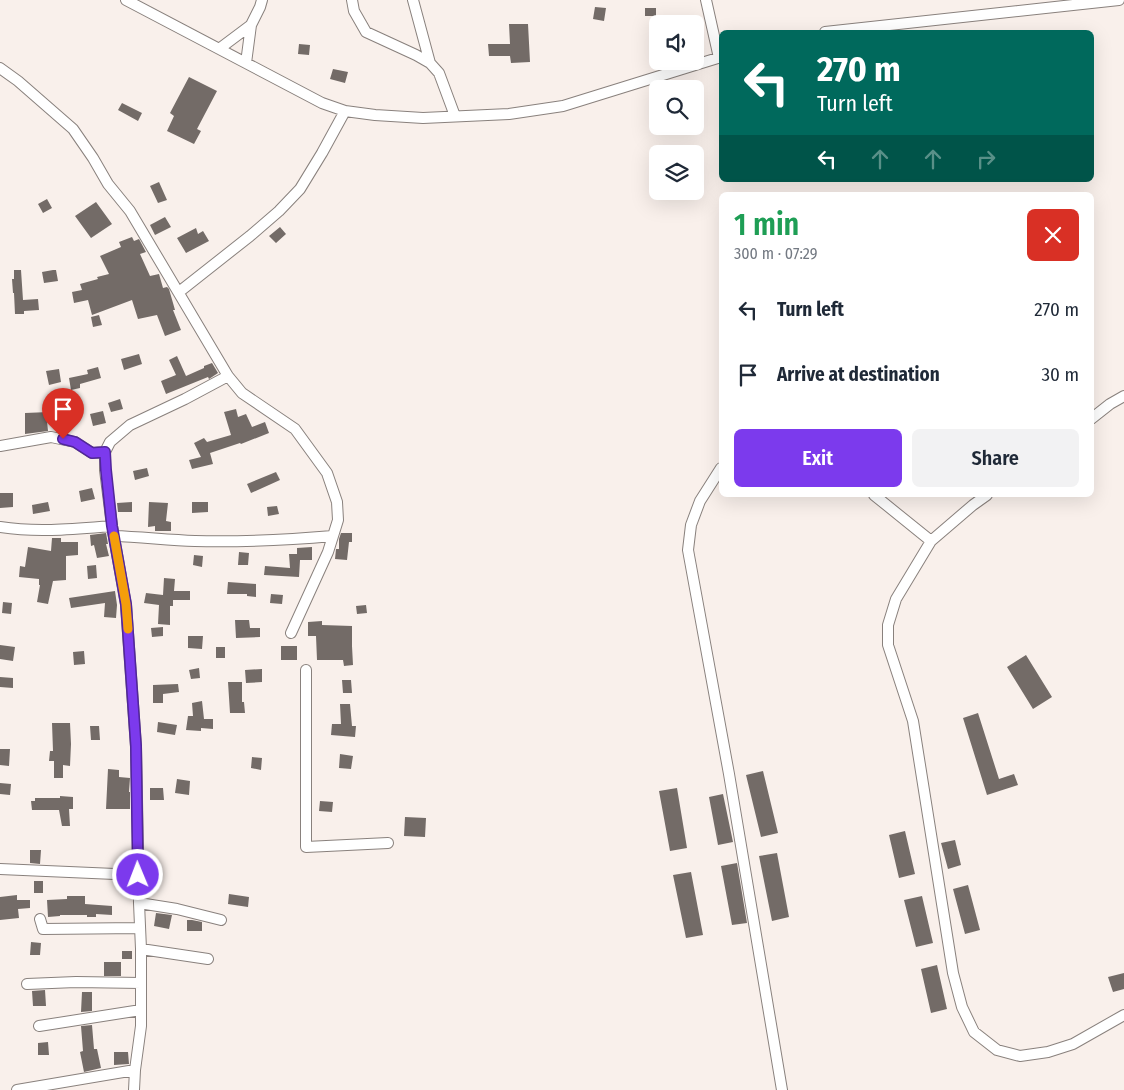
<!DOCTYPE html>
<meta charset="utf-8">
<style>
body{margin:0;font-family:"Fira Sans Condensed",sans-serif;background:#f2f2f3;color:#1f2937;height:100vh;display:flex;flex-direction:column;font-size:19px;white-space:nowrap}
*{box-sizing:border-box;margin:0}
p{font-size:16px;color:#747a83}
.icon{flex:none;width:28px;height:28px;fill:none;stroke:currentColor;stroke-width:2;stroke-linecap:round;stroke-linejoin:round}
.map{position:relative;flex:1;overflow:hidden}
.side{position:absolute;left:719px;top:192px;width:375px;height:305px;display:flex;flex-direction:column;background:#fff;border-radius:8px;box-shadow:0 5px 20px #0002}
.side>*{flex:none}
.guide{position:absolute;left:719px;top:30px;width:375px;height:152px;border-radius:8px;box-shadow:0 5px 20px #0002;background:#00695c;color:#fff;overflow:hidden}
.buttons{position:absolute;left:649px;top:15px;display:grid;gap:10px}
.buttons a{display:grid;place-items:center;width:55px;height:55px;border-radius:8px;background:#fff;box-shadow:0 5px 20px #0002;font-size:25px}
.pin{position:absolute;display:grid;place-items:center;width:42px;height:42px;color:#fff;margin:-51px -21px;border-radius:50% 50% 50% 0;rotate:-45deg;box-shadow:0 0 5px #0007}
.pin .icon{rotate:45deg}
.me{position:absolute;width:55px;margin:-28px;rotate:359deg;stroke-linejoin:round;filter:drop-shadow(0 0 4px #0008)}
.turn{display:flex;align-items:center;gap:18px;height:105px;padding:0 15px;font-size:22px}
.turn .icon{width:65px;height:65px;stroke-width:2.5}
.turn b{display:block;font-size:35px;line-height:42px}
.lanes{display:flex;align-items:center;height:48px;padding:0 15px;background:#0003;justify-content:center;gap:25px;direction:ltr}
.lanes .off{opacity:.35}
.round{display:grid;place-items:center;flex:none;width:52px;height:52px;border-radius:8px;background:#f2f2f3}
.summary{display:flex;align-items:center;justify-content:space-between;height:85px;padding:0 15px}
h1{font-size:30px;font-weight:600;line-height:38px;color:#1e9e55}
.button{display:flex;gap:10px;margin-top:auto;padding:10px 15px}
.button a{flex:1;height:58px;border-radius:8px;background:#7c3aed;color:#fff;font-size:20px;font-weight:600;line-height:58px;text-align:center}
.button a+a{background:#f2f2f3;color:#1f2937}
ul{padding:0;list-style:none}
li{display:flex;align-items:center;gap:15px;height:65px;padding:0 15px}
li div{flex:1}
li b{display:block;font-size:19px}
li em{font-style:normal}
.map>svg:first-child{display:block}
</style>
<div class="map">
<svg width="1124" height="1090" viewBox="0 0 1124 1090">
<rect width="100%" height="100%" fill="#f9f0eb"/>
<path fill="#736b67" d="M595,7L606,8L604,21L593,19Z
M645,8H656V16H645Z
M509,24H528L530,62L511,63L510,56H489L488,44H510Z
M299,44L310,45L309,55L298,54Z
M333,69L348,72L345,83L330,79Z
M189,77L217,91L197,129L201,131L194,144L167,131L174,116L170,113Z
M122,103L142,113L138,121L118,110Z
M159,182L167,200L158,203L150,186Z
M47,199L52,208L43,213L38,204Z
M96,202L112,224L91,238L75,216Z
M165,217L171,227L155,235L150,225Z
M280,227L286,234L276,243L269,236Z
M196,228L198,234L203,231L209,241L186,253L177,238Z
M132,237L134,241L139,239L146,252L140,254L150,276L159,274L163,288L167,287L169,289L175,310H173L181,330L165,336L157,315L138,319L132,300L92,315L88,300L74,303L72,292L82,290L80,284L98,279L97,277L109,274L100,256L121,247L119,242Z
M14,270H21L23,300L38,299L39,310L24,311V314H15L14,293H13L12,279H14Z
M53,270H56L58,281L44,283L42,272Z
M99,315L102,325L93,327L91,317Z
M139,354L142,364L124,370L121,359Z
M177,356L186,376L204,368V366L212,363L218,373L209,379L208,377L166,394L161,381L176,375L169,360Z
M98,367L101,378L80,384V388L71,390L69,378L88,374L87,370Z
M59,369L61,382L49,385L46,371Z
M120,399L123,409L111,412L108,403Z
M67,407L69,419L47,421L48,431L25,434V413L49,412V410Z
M236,409L238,417L246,414L252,427L265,422L269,433L241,444L240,443L210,453L213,464L192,469L189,460L201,457L194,443L204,438L207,442L231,435L224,412Z
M103,411L106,423L93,426L90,414Z
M147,468L149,476L135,480L133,471Z
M276,472L280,480L251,493L247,484Z
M92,488L95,499L81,502L79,491Z
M0,493H13V507L0,508Z
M48,502L50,511L33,514L32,505Z
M132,502V512H118L117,503Z
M149,502L168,503L166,521L171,522V531H155V526L148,527Z
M192,502H208V512L192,513Z
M277,506L279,514L268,516L267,507Z
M106,533L108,544H106L109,556L97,558L94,545L91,546L90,535Z
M341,533H352V542H349L347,560L335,559L336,549H339V539Z
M52,538H61V542H78V555L66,556V580L53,581L48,604L37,602L40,585H39V579L19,577L20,566L25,567L28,547L51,551Z
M312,547V560H300L299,577L264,575L265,566L290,568L289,554H297V548Z
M239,552L249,553L248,565H238Z
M194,555L203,556L202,567L193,565Z
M96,565L97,578L88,579L87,566Z
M164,578L175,579L174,591H190V600H173V606H170V625L158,624L159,605L144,603L146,593L163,595Z
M228,582L256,584V597L247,596V594H227Z
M115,591L117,605L116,618L104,617L105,603L71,608L69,598Z
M271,594L283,595L282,604L270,603Z
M3,602L12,603L11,614L2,613Z
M366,605L367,613L357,614L356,606Z
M235,620H249L250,628H260V637L236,638Z
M322,621V625L352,626V646L353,665L344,666L343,660H317L316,636H308V622Z
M163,627V636L152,637L151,628Z
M188,636H203L202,649L188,648Z
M0,645L15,647L13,661L0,659Z
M281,646H297V660H281Z
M216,647H225V658H216Z
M84,651L85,664L74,665L73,652Z
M1026,655L1052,697L1033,709L1007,667Z
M199,668L200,678L191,679L189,670Z
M262,669V682L246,683L245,670Z
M0,677L13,678V688L0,687Z
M342,680H351L352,693H343Z
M228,682H242V702H244L245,713H230Z
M178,684L179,692L163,694V703H153V685Z
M202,701L204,719H213V729L201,728V731L186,730L188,716H193L192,703Z
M340,704H350L352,726H356L355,737L331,735L332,724H341Z
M978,713L999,779L1014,774L1018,785L987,795L963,718Z
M158,722L177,725L175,735L157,732Z
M52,723H70L71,744L70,766L63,765V778H54V761H49L50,751H53Z
M90,726H99L100,740H91Z
M0,749H10L9,766L0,765Z
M340,754L353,756L351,769L339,768Z
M252,757L262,758L261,770L251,768Z
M108,769L119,770V777L130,778L129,792H130V809H106Z
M763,771L778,833L761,837L746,775Z
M177,779L190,781L189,795L175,793Z
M0,783L11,784L10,795L0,794Z
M150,788H163L164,800H150Z
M677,788L687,848L670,851L659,791Z
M723,794L733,842L718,845L709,797Z
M60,796L73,797V809H69L70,826H62L59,810H32L31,801H35V798H60Z
M320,801L333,802L332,812L319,811Z
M405,817L426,818L425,837L404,836Z
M905,831L915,874L899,878L889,835Z
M955,840L961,865L948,869L941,843Z
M30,850H41L40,864L30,863Z
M777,853L789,917L772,921L759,856Z
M737,863L747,923L732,925L721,866Z
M691,872L703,935L686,938L673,875Z
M34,881H43V893H34Z
M968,885L980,930L965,934L953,889Z
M229,894L249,897L248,907L228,904Z
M17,895V900H30V908L18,909L19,918L0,920V897Z
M67,896H85V904L112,906V915L96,914V917H87V915H60V916L48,917L47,900L67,899Z
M922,896L933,943L916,947L904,900Z
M156,913L172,915L169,929L154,926Z
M187,920H192L202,922V931H187Z
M31,942L41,943L40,955H30Z
M122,951H132V959H122Z
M104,962H121V976H104Z
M937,965L947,1009L931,1013L921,969Z
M1124,973V989L1113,992L1108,977Z
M45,990L46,1006H33L32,991Z
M82,992H92V1011L81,1012Z
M92,1025L94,1049H97L101,1068L84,1072L80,1052L83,1051L81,1026Z
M48,1042L49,1055H38V1043Z
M114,1052H128L129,1064L114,1065Z"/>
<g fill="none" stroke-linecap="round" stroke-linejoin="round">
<defs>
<path id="street" d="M126,0L322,103L345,111L375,115L423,118L509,114L563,106L721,57
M352,0L354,11L366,32L416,55L430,63L439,73L455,116
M413,0L430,63
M706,0L719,58
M825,32L1119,0
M219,49L251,25
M246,63L251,25L260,7L262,0
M0,68L18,81L73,129L93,158L108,184L130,211L228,376L242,393L295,429L327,473L337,502L338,520L328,552L291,633
M179,292L250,236L279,211L300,189L322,153L345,111
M1091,419L1110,404L1124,396
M0,446L51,437L75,442L92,453L105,452
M721,468L700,501L691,525L688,550L729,774L782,1090
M874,495L931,541
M987,495L973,505L931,541L896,599L888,625V645L913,721L953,973L962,1007L974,1032L997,1050L1020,1056L1048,1052L1073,1044L1124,1015
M0,527C37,533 75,529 112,526
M114,536C141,537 168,540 195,541C241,542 287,540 333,536
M306,670V847L388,843
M0,869L138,875
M139,903L177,909L221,920
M40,919L43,929L140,928
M141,949L208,959
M27,984L76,982L141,983
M39,1026L141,1010
M17,1090L135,1070
M134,1090L135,1070L141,1026V949L139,903L136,747L126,605L112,526L105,470V452L110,442L130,425L185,399L228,376"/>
</defs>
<use href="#street" stroke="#89817d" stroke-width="12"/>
<use href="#street" stroke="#fff" stroke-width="10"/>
</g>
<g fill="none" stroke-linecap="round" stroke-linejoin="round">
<defs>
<path id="route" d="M63,439L75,442L92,453L105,452L106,470L112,526L126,604L136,746L138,875"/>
</defs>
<use href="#route" stroke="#51269a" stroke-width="12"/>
<use href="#route" stroke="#7c3aed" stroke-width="9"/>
<path stroke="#f59e0b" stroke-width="9" d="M114,536L126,604L128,629"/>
</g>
</svg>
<div class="buttons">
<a><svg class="icon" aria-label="sound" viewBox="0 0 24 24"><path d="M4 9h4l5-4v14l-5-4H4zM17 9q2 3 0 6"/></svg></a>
<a><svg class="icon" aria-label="search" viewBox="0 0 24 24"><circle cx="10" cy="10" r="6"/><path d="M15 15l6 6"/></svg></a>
<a><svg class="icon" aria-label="layers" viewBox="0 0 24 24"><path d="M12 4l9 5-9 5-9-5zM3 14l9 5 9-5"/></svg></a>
</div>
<div class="pin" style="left:63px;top:439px;background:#d93025"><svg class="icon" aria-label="arrive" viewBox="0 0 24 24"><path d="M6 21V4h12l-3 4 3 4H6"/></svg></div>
<svg class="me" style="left:138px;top:875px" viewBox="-20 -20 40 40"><circle r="17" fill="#7c3aed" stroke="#fff" stroke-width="3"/><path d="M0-11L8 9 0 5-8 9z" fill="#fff"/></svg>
<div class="guide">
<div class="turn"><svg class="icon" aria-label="left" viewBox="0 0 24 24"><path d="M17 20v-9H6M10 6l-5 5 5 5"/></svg><div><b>270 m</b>Turn left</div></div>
<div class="lanes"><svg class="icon" aria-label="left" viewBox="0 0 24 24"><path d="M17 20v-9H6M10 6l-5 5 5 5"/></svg><svg class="icon off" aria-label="ahead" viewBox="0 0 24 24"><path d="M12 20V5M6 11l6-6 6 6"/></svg><svg class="icon off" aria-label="ahead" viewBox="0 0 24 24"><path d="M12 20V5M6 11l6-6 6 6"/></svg><svg class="icon off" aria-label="right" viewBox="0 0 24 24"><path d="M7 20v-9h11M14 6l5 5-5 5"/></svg></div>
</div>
<section class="side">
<div class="summary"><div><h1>1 min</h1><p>300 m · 07:29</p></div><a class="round" style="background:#d93025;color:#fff"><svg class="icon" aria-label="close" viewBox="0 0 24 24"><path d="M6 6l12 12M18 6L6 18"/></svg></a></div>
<ul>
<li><svg class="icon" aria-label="left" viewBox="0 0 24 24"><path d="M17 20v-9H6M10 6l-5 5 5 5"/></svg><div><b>Turn left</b></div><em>270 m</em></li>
<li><svg class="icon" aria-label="arrive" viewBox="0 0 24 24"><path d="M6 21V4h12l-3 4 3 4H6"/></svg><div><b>Arrive at destination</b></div><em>30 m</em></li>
</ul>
<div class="button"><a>Exit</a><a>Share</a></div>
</section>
</div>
